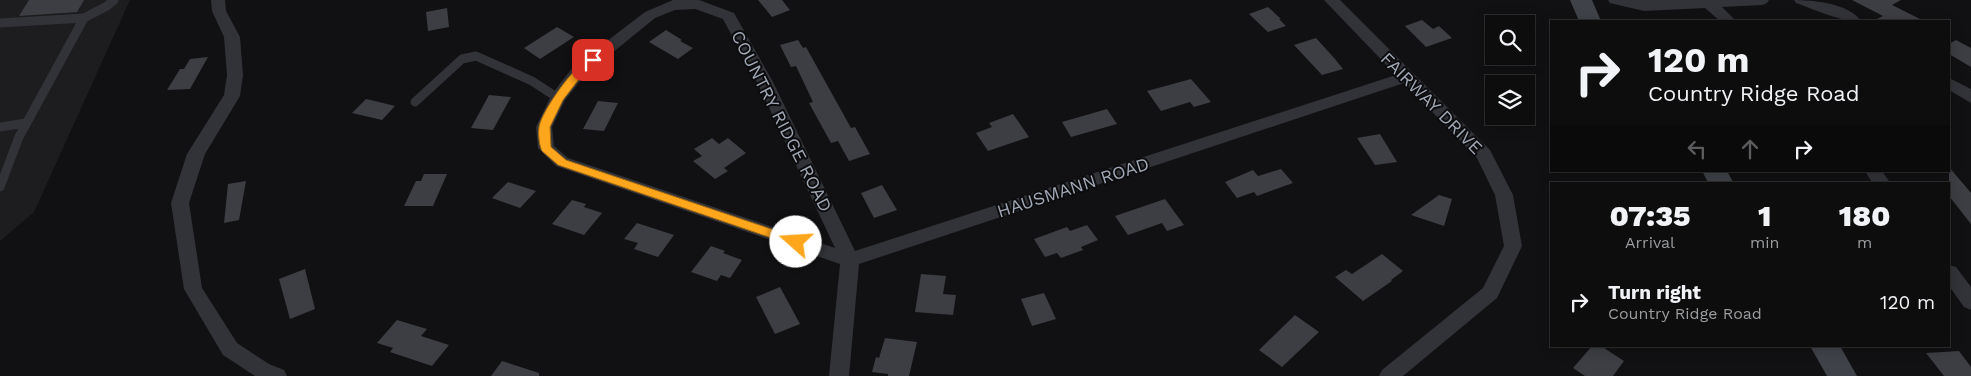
<!DOCTYPE html>
<style>
body{margin:0;font-family:"Work Sans",sans-serif;background:#161617;color:#f1f3f6;height:100vh;display:flex;flex-direction:column;font-size:19px;white-space:nowrap}
*{box-sizing:border-box;margin:0}
p{font-size:16px;color:#9a9c9e}
.icon{flex:none;width:28px;height:28px;fill:none;stroke:currentColor;stroke-width:2;stroke-linecap:round;stroke-linejoin:round}
.map{position:relative;flex:1;overflow:hidden}
.sheet{position:absolute;left:1550px;top:182px;width:400px;height:165px;display:flex;flex-direction:column;background:#0d0d0e;border-radius:0px;box-shadow:0 2px 12px #0003,0 0 0 1px #2d2d2e}
.sheet>*{flex:none}
.hud{position:absolute;left:1550px;top:20px;width:400px;height:152px;border-radius:0px;box-shadow:0 2px 12px #0003,0 0 0 1px #2d2d2e;background:#0d0d0e;color:#f1f3f6;overflow:hidden}
.buttons{position:absolute;left:1485px;top:15px;display:grid;gap:10px}
.buttons a{display:grid;place-items:center;width:50px;height:50px;border-radius:0px;background:#0d0d0e;box-shadow:0 2px 12px #0003,0 0 0 1px #2d2d2e;font-size:25px}
.pin{position:absolute;display:grid;place-items:center;width:42px;height:42px;color:#fff;margin:-21px;border-radius:10px;box-shadow:0 2px 8px #0006}
.me{position:absolute;width:55px;margin:-28px;rotate:289deg;stroke-linejoin:round;filter:drop-shadow(0 0 4px #0008)}
.turn{display:flex;align-items:center;gap:18px;height:105px;padding:0 15px;font-size:22px}
.turn .icon{width:65px;height:65px;stroke-width:2.5}
.turn b{display:block;font-size:35px;line-height:42px}
.lanes{display:flex;align-items:center;height:48px;padding:0 15px;background:#0003;justify-content:center;gap:25px;direction:ltr}
.lanes .off{opacity:.35}
.eta{display:flex;justify-content:space-evenly;align-items:center;height:85px;text-align:center}
.eta b{font-size:30px;font-weight:800;line-height:35px}
ul{padding:0;list-style:none}
li{display:flex;align-items:center;gap:15px;height:70px;padding:0 15px}
li div{flex:1}
li b{display:block;font-size:19px}
li em{font-style:normal}
.map>svg:first-child{display:block}
</style>
<div class="map">
<svg width="1971" height="376" viewBox="0 0 1971 376">
<rect width="100%" height="100%" fill="#111113"/>
<path fill="#1d1d20" d="M0,0H130L34,212L0,241Z"/>
<path fill="#3d3e43" d="M29,0H84L77,12L19,16Z
M758,0H782L790,10L772,17Z
M1852,0H1901L1892,5L1924,21H1873L1883,16Z
M1268,7L1281,19H1279L1286,26L1268,32L1249,14Z
M447,8L449,27L428,31L426,12Z
M1422,20L1433,29L1439,26L1452,38L1426,47L1405,26Z
M557,27L574,37L540,59L524,48Z
M666,30L682,40L680,41L693,48L678,59L649,42Z
M1316,38L1335,59L1343,69L1322,75L1294,45Z
M798,40L803,48L806,47L851,128L855,127L870,154L849,161L838,141L831,143L809,103L813,102L796,66L791,67L780,45Z
M1956,40L1971,48V67L1949,54V44Z
M208,57L190,89L167,90L180,69H184L190,59Z
M1191,79L1211,102L1194,107L1190,102L1161,111L1147,91Z
M489,95L511,97L493,130L471,128Z
M366,99L375,101L395,106L382,120L352,113Z
M598,101L618,103L604,131L583,129Z
M1107,109L1117,124L1071,137L1062,122Z
M1013,114L1029,137L988,151L976,133L992,127L989,123Z
M1380,134L1397,162L1375,165L1357,138Z
M712,138L719,144L728,138L746,153L724,168L728,171L715,179L693,161L702,156L694,149Z
M1949,167L1971,193V224L1949,196Z
M1281,169L1293,183L1257,196L1254,192L1237,198L1225,182L1253,170L1258,176Z
M424,174H447L433,206H404L416,181H421Z
M246,181L239,220L224,223L228,184Z
M508,182L536,191L520,208L492,198Z
M882,185L897,210L874,218L861,193Z
M1439,195L1452,199L1444,226L1411,215Z
M1165,199L1184,225L1167,231L1162,223L1128,235L1115,216Z
M572,200L586,204L584,207L602,213L584,235L552,224Z
M637,223L674,235L658,257L634,249L638,243L624,239Z
M1087,225L1098,240L1081,247L1083,250L1061,258L1057,253L1045,257L1034,239L1067,227L1070,231Z
M711,246L725,251L723,253L742,260L730,278L721,275L717,281L691,272Z
M1382,254L1403,271L1391,280L1392,281L1363,301L1335,277L1346,270L1352,274Z
M305,269L315,309L290,319L279,279Z
M921,274L946,276L943,294L956,295L953,315L915,312Z
M780,287L800,324L775,334L756,297Z
M1044,293L1056,319L1032,326L1021,299Z
M1295,315L1319,332L1282,367L1259,350Z
M397,320L427,329L421,336L449,345L432,366L390,352L393,348L377,343Z
M885,338L917,342L909,376H888V374L872,372L876,357L879,358Z
M1592,346H1601L1624,361L1613,376H1585L1573,368Z
M1959,351L1971,367V376H1944L1926,353Z
M502,361L539,373V376H491Z"/>
<g fill="none" stroke-linecap="round" stroke-linejoin="round">
<path stroke="#323338" stroke-width="9" d="M84,18L107,6L114,0
M0,23L84,18L19,137L0,187
M415,102L462,59L476,56L532,81L558,98
M0,127L26,123"/>
<path fill="#323338" fill-rule="evenodd" d="M211,0H225L226,11L240,37L243,75L240,96L205,154L189,203L202,288L237,343L269,364L284,370L287,376H255L223,355L184,289L171,203L187,154L224,95L227,75L224,37L212,11Z
M673,0H699L734,13L773,82L855,251L1396,75L1324,0H1340L1490,150L1513,195L1522,246L1497,298L1403,376H1379L1382,370L1483,288L1504,246L1495,195L1477,158L1404,83L859,264L849,376H829L840,264L556,166L538,148L536,127L552,94L573,67L645,12ZM695,9L723,19L757,82L835,248L568,158L554,146L552,127L565,100L585,75L655,18L675,10Z
M1608,0H1769L1767,3L1762,5L1722,7L1736,21H1720L1705,8L1644,11L1610,3Z
M1794,0C1812,0 1849,3 1861,21C1839,22 1817,10 1796,3Z
M1949,78L1971,89V103L1949,90Z
M1865,171H1882L1891,184H1873Z
M1949,265L1956,267L1971,287V310L1964,307L1949,286Z"/>
<path fill="#3f4248" fill-rule="evenodd" d="M1570,0H1592L1601,21H1579Z
M1702,171H1727L1734,184H1709Z
M1810,346H1840L1857,376H1827Z"/>
</g>
<path fill="#ffa61c" stroke="#a66c12" d="M593,56L598,60L583,74L563,100L550,127L551,147L566,160L801,239L802,242L801,245H792L558,165L542,151C539,145 538,134 539,127C542,110 577,61 593,56Z"/>
<g text-anchor="middle" dominant-baseline="central" stroke-width="4" stroke-linejoin="round" paint-order="stroke">
<g font-size="18" fill="#a1a8b5" stroke="#0c0c0e">
<text transform="translate(1432 103) rotate(45)">FAIRWAY DRIVE</text>
<text transform="translate(782 121) rotate(63)">COUNTRY RIDGE ROAD</text>
<text transform="translate(1073 187) rotate(-18)">HAUSMANN ROAD</text>
</g>
</g>
</svg>
<div class="buttons">
<a><svg class="icon" aria-label="search" viewBox="0 0 24 24"><circle cx="10" cy="10" r="6"/><path d="M15 15l6 6"/></svg></a>
<a><svg class="icon" aria-label="layers" viewBox="0 0 24 24"><path d="M12 4l9 5-9 5-9-5zM3 14l9 5 9-5"/></svg></a>
</div>
<div class="pin" style="left:593px;top:60px;background:#d93025"><svg class="icon" aria-label="arrive" viewBox="0 0 24 24"><path d="M6 21V4h12l-3 4 3 4H6"/></svg></div>
<svg class="me" style="left:796px;top:242px" viewBox="-20 -20 40 40"><circle r="19" fill="#fff"/><path d="M0-13L10 11 0 6-10 11z" fill="#ffa61c"/></svg>
<div class="hud">
<div class="turn"><svg class="icon" aria-label="right" viewBox="0 0 24 24"><path d="M7 20v-9h11M14 6l5 5-5 5"/></svg><div><b>120 m</b>Country Ridge Road</div></div>
<div class="lanes"><svg class="icon off" aria-label="left" viewBox="0 0 24 24"><path d="M17 20v-9H6M10 6l-5 5 5 5"/></svg><svg class="icon off" aria-label="ahead" viewBox="0 0 24 24"><path d="M12 20V5M6 11l6-6 6 6"/></svg><svg class="icon" aria-label="right" viewBox="0 0 24 24"><path d="M7 20v-9h11M14 6l5 5-5 5"/></svg></div>
</div>
<section class="sheet">
<div class="eta">
<div><b>07:35</b><p>Arrival</p></div>
<div><b>1</b><p>min</p></div>
<div><b>180</b><p>m</p></div>
</div>
<ul>
<li><svg class="icon" aria-label="right" viewBox="0 0 24 24"><path d="M7 20v-9h11M14 6l5 5-5 5"/></svg><div><b>Turn right</b><p>Country Ridge Road</p></div><em>120 m</em></li>
</ul>
</section>
</div>
